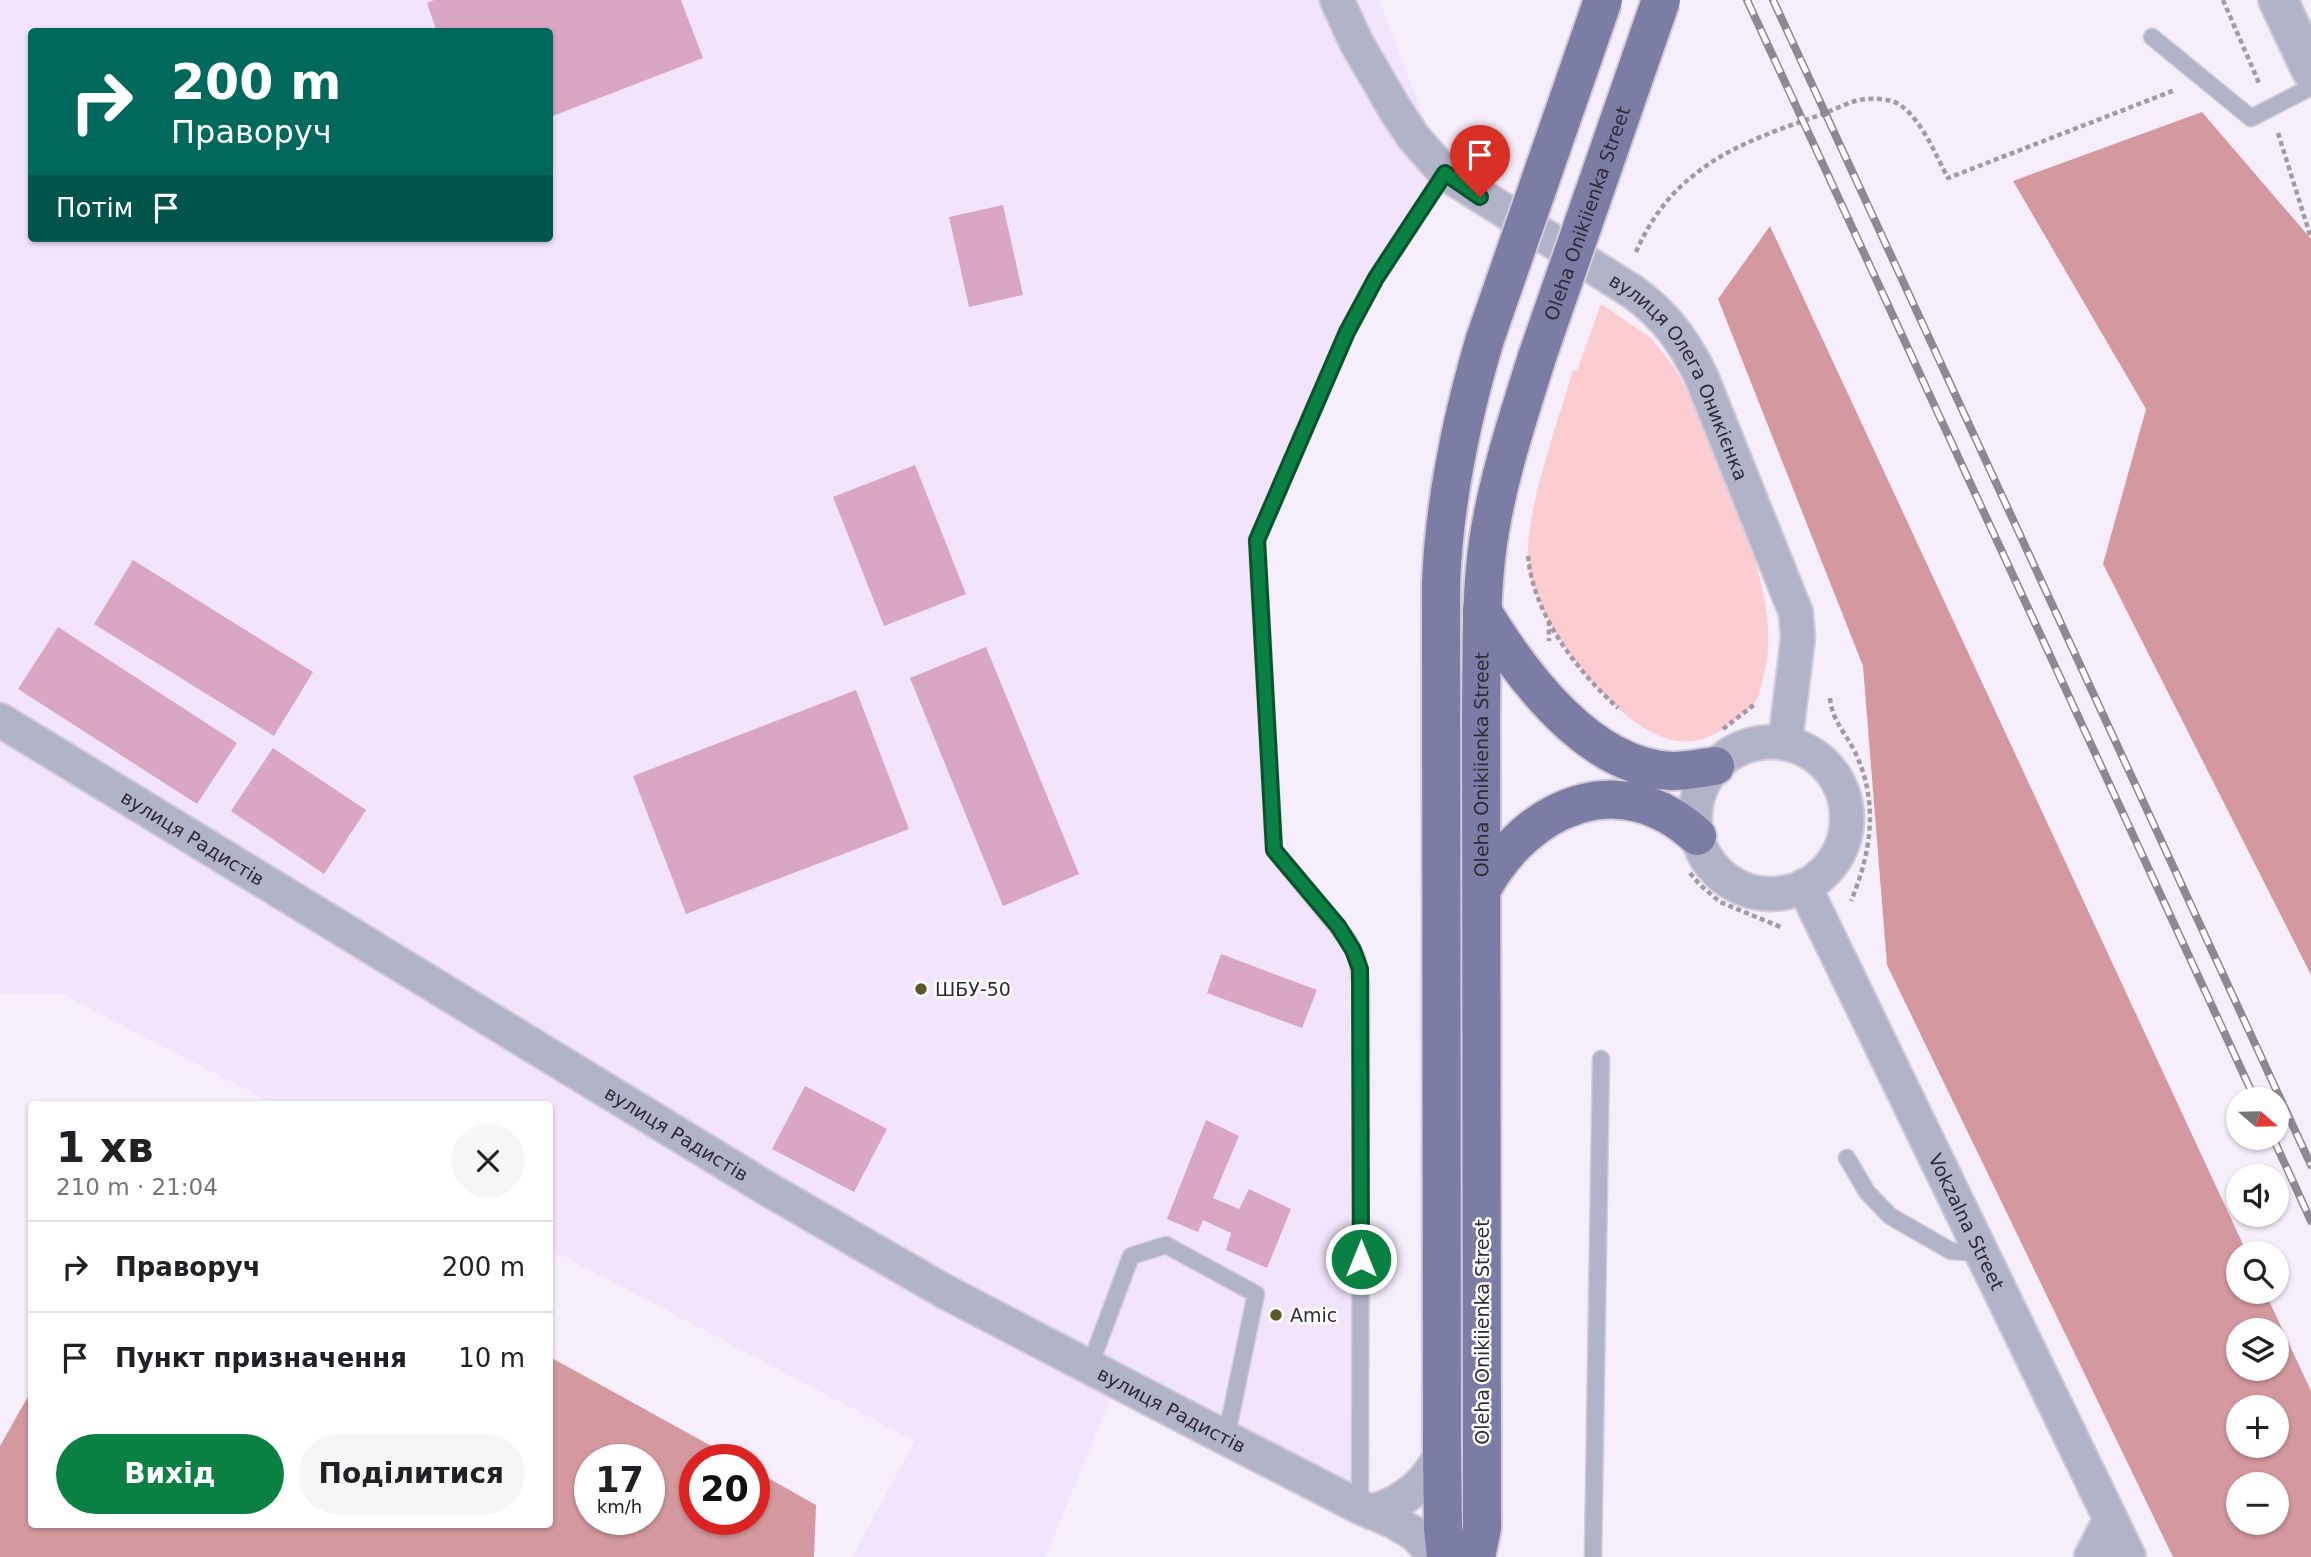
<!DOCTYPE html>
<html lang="uk">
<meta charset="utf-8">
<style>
body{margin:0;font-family:"DejaVu Sans",sans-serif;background:#f6f6f6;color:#202124;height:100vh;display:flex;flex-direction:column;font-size:26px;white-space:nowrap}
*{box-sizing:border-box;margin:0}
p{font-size:23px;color:#757577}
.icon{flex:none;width:38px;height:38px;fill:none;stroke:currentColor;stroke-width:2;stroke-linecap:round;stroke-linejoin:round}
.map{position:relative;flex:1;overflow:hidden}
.side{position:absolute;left:28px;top:1101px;width:525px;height:427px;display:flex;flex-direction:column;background:#fff;border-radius:7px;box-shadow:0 2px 5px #0004}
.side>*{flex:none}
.top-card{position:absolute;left:28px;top:28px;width:525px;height:214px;border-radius:7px;box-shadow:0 2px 5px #0004;background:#00695c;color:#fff;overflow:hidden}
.needle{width:46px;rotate:110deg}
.tools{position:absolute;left:2226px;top:1087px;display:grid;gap:14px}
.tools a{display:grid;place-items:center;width:63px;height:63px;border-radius:50%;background:#fff;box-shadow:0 2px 5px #0004;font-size:35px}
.speed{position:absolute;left:574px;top:1444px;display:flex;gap:14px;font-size:35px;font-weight:700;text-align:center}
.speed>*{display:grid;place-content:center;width:91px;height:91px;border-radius:50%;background:#fff;box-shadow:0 2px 5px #0004;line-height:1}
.speed small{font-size:18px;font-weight:400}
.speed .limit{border:10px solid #d22;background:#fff;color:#111}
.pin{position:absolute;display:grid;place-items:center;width:60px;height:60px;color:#fff;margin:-72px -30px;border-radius:50% 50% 50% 0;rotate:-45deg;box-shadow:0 0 7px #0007}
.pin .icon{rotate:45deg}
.me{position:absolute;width:77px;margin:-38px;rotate:0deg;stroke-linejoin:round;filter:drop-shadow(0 0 5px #0008)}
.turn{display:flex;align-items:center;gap:24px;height:147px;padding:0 28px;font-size:32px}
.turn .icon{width:91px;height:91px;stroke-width:2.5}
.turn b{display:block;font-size:49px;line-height:60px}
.then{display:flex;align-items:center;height:66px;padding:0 28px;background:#0003;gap:14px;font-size:26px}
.round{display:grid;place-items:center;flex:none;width:74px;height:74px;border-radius:37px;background:#f6f6f6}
.head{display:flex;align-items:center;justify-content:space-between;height:119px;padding:0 28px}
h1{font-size:42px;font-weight:600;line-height:52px}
.primary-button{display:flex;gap:14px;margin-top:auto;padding:14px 28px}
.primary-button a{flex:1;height:80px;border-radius:42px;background:#0b8043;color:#fff;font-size:28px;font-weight:600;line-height:80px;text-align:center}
.primary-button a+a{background:#f6f6f6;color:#202124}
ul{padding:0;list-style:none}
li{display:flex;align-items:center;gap:21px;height:91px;padding:0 28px;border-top:2px solid #e0e0e0}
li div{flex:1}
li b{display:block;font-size:26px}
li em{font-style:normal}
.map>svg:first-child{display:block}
</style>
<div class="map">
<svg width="2311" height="1557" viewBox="0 0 2311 1557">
<rect width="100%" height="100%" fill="#f6eefb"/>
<path fill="#f2e4fb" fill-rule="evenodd" d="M0,0H1379L1445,173L1376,278L1257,541L1274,850L1353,950L1360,1507L1117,1383L1045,1557H852L915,1441L550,1249V1104H274L63,994L0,993ZM32,32H550V238H32Z"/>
<path fill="#fccdd0" d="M1601,304L1651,338L1674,367L1691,398L1754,557C1766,598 1775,640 1762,682C1760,688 1759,697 1755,702C1750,711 1735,719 1727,726C1711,738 1692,745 1672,740C1615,727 1540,627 1529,571C1520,524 1559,419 1573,370L1577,371Z"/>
<path fill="#d4999e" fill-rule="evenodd" d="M2202,112L2311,239V975L2103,564L2146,409L2013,181Z
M1770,226L2247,1253H2238V1292H2265L2311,1391V1557H2173L1887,965L1863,666L1718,299ZM2238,1330H2277V1368H2238ZM2238,1407H2277V1446H2238ZM2238,1484H2277V1522H2238Z
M550,1357L735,1459L695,1460V1519H754V1470L816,1505L814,1557H0V1446L31,1391L32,1524H550ZM590,1460H649V1519H590Z"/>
<path fill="#d9a6c4" d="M434,0H681L703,58L550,117V32H437L427,3Z
M1003,205L1023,295L969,307L949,217Z
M915,465L966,594L884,626L833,497Z
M133,560L313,672L274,736L94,624Z
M58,627L237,743L197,804L18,689Z
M986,647L1079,874L1003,906L910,678Z
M856,690L909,829L686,914L633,776Z
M273,748L366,810L324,874L231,811Z
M1221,954L1317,990L1302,1028L1207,993Z
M805,1086L887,1129L854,1192L772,1149Z
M1206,1120L1239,1136L1213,1198L1239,1209L1249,1189L1291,1209L1267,1268L1226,1250L1231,1233L1203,1220L1198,1232L1167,1219Z"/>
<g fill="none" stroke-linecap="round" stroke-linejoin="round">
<defs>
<path id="service" d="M2152,37L2251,118L2311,87
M1847,1158L1867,1192L1890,1216L1951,1251L1967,1252L1979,1247
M1089,1368L1131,1256L1166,1245L1256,1294L1226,1438
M1360,1507L1361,984L1357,958L1348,940L1274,850L1257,540L1347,332L1376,278L1445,173
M1593,1557L1601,1059"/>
<g id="minor">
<path id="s1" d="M1337,0L1356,42L1396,111L1414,138L1445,173L1633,292C1665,315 1684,341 1701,376L1796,613L1798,638L1785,743"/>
<path id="s2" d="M0,720L766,1188L942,1290L1226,1438L1360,1507L1393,1521L1415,1534L1436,1557"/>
<circle cx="1771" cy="818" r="76"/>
<path id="s3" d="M1804,886L2129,1557"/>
<path d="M1371,1512C1405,1502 1427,1484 1442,1452"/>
<path d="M2091,1557L2110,1520"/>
</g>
<path id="tertiary" d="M2278,0L2311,70"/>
<g id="primary">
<path d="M1482,611C1521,675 1589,768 1672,771C1687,771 1701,768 1715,766"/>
<path d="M1482,889C1527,806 1620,765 1697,836"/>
<path d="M1446,1557L1443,1528L1442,1452L1441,585C1444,501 1461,420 1485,339"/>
<path id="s4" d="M1476,1557L1482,1528L1481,713C1482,657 1480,599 1488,543C1497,480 1518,418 1537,357"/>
</g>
</defs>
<use href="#service" stroke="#d3cbd8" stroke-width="19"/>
<use href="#minor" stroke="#d3cbd8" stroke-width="37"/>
<use href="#tertiary" stroke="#d3cbd8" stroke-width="42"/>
<use href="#primary" stroke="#d3cbd8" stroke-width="42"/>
<path stroke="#a29ba7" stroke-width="4.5" stroke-dasharray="5 3.5" stroke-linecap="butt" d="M2223,0L2259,83
M2278,133L2311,238
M1636,252C1649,222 1668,195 1694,175C1729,146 1777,130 1820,115C1831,111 1843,105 1855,101C1866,98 1880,98 1892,101C1918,110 1935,154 1948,178L2175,90
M1528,556C1533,614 1577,671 1618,708
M1549,621V641
M1830,698C1832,720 1844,731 1854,750C1879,800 1872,851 1851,901
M1723,729L1755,704
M1690,873L1700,885L1720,902L1783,928"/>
<use href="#service" stroke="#b1b3c9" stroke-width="16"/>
<use href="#minor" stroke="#b1b3c9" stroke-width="33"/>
<use href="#tertiary" stroke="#b1b3c9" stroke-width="38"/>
<use href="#primary" stroke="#7b7da5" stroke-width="38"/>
<defs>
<path id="rail" d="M1747,0L2255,1099
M1773,0L2311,1165
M2273,1138L2311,1221"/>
</defs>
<use href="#rail" stroke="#8f8794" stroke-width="8"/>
<use href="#rail" stroke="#fff" stroke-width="5" stroke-dasharray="16" stroke-linecap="butt"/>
<defs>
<g id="primary-bridge">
<path d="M1485,339L1603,0"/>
<path id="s5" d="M1537,357L1661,0"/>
</g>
</defs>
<use href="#primary-bridge" stroke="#d3cbd8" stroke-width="42" stroke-linecap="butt"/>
<use href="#primary-bridge" stroke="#7b7da5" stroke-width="38"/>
</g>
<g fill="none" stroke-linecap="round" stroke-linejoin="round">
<defs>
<path id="route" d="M1361,1259L1360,969L1353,950L1338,926L1274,850L1257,540L1347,332L1376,278L1445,173L1480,197"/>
</defs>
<use href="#route" stroke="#07532c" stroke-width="18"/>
<use href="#route" stroke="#0b8043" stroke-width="12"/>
</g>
<g fill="#5b5825" stroke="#fff" stroke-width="2.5">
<circle cx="921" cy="989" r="7"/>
<circle cx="1276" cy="1315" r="7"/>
</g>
<g text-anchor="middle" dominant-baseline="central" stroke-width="5" stroke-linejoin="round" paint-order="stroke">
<g font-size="19" fill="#312a36" stroke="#fff">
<text stroke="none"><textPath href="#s5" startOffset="152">Oleha Onikiienka Street</textPath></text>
<text stroke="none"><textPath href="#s1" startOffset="525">вулиця Олега Оникієнка</textPath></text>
<text stroke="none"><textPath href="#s4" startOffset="793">Oleha Onikiienka Street</textPath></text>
<text stroke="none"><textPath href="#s2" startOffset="226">вулиця Радистів</textPath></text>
<text stroke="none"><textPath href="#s2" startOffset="793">вулиця Радистів</textPath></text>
<text stroke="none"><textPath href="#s3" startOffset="373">Vokzalna Street</textPath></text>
<text transform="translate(1482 1332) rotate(-90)">Oleha Onikiienka Street</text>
<text stroke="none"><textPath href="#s2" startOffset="1360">вулиця Радистів</textPath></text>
</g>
<g font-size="19" fill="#312a36" stroke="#fff" text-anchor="start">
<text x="935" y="989">ШБУ-50</text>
<text x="1290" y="1315">Amic</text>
</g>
</g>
</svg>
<div class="tools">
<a><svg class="needle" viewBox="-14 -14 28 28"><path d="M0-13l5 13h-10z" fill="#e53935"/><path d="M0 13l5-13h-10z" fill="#757577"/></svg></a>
<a><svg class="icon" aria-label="sound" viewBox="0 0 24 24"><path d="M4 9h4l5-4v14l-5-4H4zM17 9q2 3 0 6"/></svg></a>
<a><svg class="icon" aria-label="search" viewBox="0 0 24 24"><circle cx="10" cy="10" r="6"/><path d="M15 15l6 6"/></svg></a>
<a><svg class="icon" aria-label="layers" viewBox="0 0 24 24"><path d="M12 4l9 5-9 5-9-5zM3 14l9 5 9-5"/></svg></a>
<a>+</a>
<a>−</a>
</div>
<div class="speed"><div>17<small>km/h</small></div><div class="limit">20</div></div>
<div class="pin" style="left:1480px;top:197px;background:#d93025"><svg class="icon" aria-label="arrive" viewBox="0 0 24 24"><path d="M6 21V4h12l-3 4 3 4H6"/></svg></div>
<svg class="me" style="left:1361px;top:1259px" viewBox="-20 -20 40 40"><circle r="17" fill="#0b8043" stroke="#fff" stroke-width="3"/><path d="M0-11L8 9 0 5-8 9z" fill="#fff"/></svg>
<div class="top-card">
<div class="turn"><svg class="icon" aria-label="right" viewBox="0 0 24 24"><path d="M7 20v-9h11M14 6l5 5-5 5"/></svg><div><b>200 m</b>Праворуч</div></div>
<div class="then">Потім<svg class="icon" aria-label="arrive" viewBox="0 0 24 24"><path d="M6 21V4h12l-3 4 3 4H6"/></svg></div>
</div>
<section class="side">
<div class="head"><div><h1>1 хв</h1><p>210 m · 21:04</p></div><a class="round"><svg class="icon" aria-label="close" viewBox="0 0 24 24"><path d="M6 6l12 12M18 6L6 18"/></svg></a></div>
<ul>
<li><svg class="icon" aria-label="right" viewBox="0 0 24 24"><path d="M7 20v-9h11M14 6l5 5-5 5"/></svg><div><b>Праворуч</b></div><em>200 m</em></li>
<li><svg class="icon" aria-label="arrive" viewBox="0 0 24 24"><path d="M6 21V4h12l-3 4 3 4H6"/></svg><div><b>Пункт призначення</b></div><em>10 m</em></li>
</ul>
<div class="primary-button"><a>Вихід</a><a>Поділитися</a></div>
</section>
</div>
